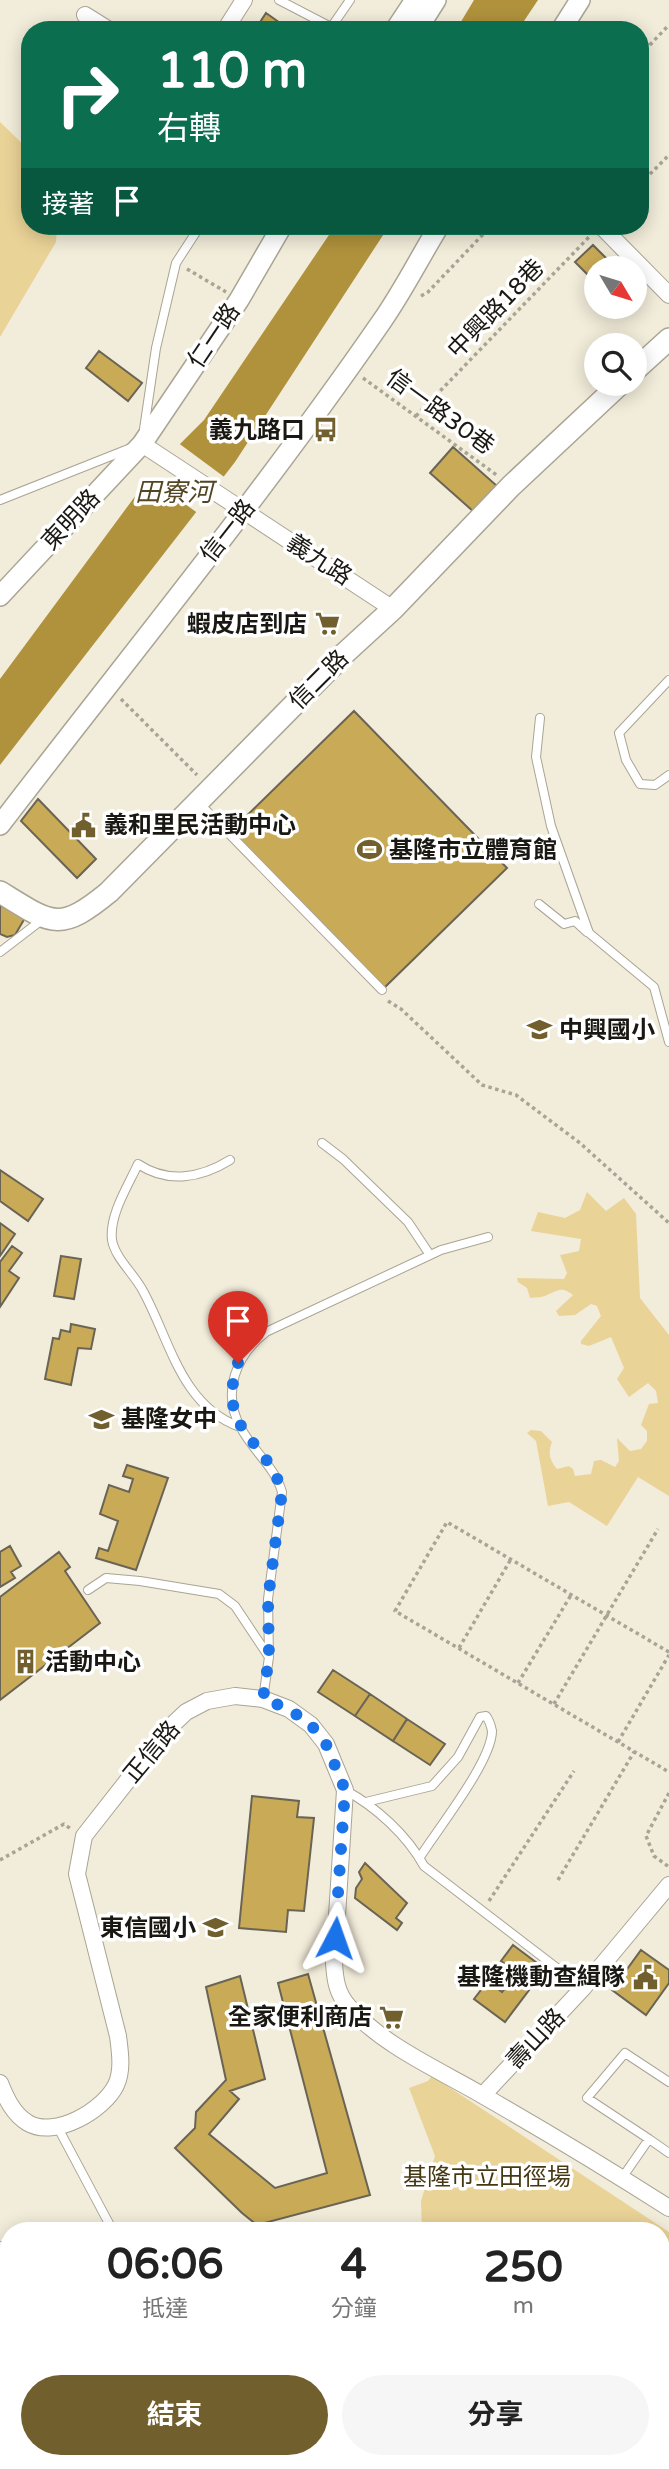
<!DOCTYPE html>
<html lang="zh-TW">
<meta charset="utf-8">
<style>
body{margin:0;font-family:"Varela Round","Noto Sans TC",sans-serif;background:#f6f6f6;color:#222;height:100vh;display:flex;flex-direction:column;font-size:26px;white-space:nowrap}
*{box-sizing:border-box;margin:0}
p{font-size:23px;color:#767676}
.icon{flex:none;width:38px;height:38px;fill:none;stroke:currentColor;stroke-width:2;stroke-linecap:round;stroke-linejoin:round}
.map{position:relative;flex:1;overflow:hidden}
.panel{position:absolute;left:0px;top:2222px;width:670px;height:247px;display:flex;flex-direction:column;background:#fff;border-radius:28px 28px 0 0;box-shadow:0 4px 18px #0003}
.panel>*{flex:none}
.banner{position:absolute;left:21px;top:21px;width:628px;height:214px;border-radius:28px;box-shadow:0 4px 18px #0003;background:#0b6e4f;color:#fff;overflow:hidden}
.needle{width:46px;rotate:128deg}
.fabs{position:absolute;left:584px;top:256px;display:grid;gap:14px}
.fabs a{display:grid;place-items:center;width:63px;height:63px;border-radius:50%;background:#fff;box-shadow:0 4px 18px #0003;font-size:35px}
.pin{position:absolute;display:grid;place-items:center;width:60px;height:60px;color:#fff;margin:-72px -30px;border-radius:50% 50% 50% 0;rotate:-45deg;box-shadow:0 0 7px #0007}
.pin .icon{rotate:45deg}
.me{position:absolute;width:77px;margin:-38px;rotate:4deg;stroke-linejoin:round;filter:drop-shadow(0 0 5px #0008)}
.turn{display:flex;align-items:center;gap:24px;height:147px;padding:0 21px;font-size:32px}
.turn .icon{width:91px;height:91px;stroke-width:2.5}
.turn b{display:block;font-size:49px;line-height:60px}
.then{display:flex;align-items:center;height:66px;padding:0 21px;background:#0003;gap:14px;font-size:26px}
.eta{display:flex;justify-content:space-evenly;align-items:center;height:119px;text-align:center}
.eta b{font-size:42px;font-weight:700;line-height:49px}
.primary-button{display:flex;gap:14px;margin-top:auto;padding:14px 21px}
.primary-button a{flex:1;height:80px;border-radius:42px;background:#715f2d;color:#fff;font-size:28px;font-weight:700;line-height:80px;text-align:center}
.primary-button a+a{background:#f6f6f6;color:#222}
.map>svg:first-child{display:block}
</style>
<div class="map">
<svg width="669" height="2469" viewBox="0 0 669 2469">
<rect width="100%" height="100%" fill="#f2ecda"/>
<path fill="#ead397" d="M0,122L30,151V226H57L56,242L0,337Z
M587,1192L606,1211L624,1198L636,1214L640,1298L669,1335V1496L638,1477L607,1526L569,1502L548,1506L536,1441L527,1433L531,1430L541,1431L552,1442C548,1453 549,1459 557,1469L569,1466L573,1469L575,1476L591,1474L594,1461L601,1460L615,1467L619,1461L617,1438L630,1451L641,1449L647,1441V1431L641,1425L649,1404L658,1403L656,1391L648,1383L629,1397L617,1379L624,1368L611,1337L589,1346L581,1344V1341L601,1316L597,1306L591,1304L575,1315L559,1316L556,1311L573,1295C562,1286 558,1290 547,1295C542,1298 535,1297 530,1298L527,1288L518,1282L517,1278L564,1279L567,1273L560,1255L579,1251L581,1239L531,1231L538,1212L565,1218L580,1210Z
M432,2076L669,2232V2332L662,2328V2231H422L421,2201L435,2156L409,2088L428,2081Z
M662,2397L669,2418V2469H429V2460H662Z"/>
<path fill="#b0923c" d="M474,0H538L518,30H456Z
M335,226H389L235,462L0,765V679L156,468L204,420Z"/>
<path fill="#f2ecda" d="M177,442L227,479L199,514L146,476Z"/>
<path fill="#c9aa56" stroke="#6a6455" stroke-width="2" d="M266,13L290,30H255Z
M593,245L616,268H597V284L575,262Z
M99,351L142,383L128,401L86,368Z
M453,447L497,486L474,512L430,473Z
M354,711L507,868L384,988L231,831Z
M38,799L96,859L77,878L21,821Z
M0,905L25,918L15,935L7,937L0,934Z
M0,1170L43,1199L28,1221L0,1201Z
M0,1223L15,1234L0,1256Z
M12,1246L22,1253L9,1271L19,1278L0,1307V1262Z
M61,1256L81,1259L74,1299L54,1296Z
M71,1324L95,1329L91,1349L78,1348L71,1385L45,1379L53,1338L59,1339L61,1330L70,1332Z
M127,1465L168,1478L136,1570L96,1558L99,1548L108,1551L118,1521L100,1514L109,1485L129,1492L133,1479L123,1476Z
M10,1546L21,1566L11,1572L15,1578L0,1587V1552Z
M59,1552L70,1567L65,1571L100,1623L0,1700V1597Z
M333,1670L370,1694L355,1716L318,1692Z
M370,1694L407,1719L393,1741L355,1716Z
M407,1719L445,1744L430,1765L393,1741Z
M252,1796L299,1801L297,1817L314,1818L304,1911L288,1910L286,1932L239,1928Z
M365,1863L407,1903L396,1918L402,1923L397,1930L355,1898L356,1888L362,1879L359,1872Z
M513,1945L545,1969L505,2022L474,1999L488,1981L502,1992L517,1973L501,1961Z
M641,1950L669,1970V1983L646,2015L612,1990Z
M308,1974L370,2195L257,2225L242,2213L175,2148L195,2128L196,2112L226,2080L206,1987L240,1976L265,2079L230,2091L239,2099L209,2134L275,2188L327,2173L278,1983Z"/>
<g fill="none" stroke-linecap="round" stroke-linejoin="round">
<defs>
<path id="service" d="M279,0L331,27
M330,29L350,0
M144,429L156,348L176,263L200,226
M0,500L131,448
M669,680L619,733L626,760L640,784L655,785L669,775
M540,718L536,757L551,826L589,933L654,987L669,1042
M198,802L382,990
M539,904L564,924L575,921L587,932
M0,952L43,919
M322,1143L343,1159L408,1222L430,1255
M230,1160C201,1178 168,1184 138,1164C128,1186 109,1215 112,1240C115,1258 135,1275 143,1291C170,1340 181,1406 240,1427
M88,1590L106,1578L140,1581L219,1594L235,1606L269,1657
M263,1699L269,1657L268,1599L282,1492C275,1467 253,1451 241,1428C221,1393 236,1355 266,1332L441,1250L488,1237
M345,1790C376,1807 407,1835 424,1866L583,1988
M366,1802L432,1786L458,1757L480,1717L486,1716C489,1720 491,1726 492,1731C492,1761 437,1830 420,1857
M57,2126L113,2231
M649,2139L587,2098L625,2053L669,2082
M622,2178L649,2139L669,2153
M0,2246L9,2254"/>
<path id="minor" d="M85,15L109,30
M225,30L244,0
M601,226L669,295
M142,444L393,609
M0,2083C6,2098 13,2114 28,2123C55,2139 104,2110 116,2085C123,2070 120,2052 118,2036L77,1874L84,1836L168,1729L186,1712L207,1701L235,1696L263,1699L289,1709L311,1725L326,1744L345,1790L334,1963C335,1980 337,1994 349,2007C382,2045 439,2070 482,2095C545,2131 608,2169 669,2208
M483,2095L583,1988L669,1885"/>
<path id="tertiary" d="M395,30L415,0
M417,30L436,0
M561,30L580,0
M0,596L142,444L239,300L282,226
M0,825C128,658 262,495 382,321C403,291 420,257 439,226"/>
<path id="secondary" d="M635,370L669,339
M0,892C52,924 59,933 109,892L345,653L393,609L511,486L621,383"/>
</defs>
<use href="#service" stroke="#aaa494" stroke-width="10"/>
<use href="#minor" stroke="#aaa494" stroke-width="18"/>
<use href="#tertiary" stroke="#aaa494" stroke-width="22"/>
<use href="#secondary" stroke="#aaa494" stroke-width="24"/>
<path stroke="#a8a496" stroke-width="3.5" stroke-dasharray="3.5 3.5" stroke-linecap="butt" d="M640,55L669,25
M640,184L669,155
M187,269L226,292
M421,296L428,292L491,226
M363,378L498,476
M416,416L590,236
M121,699L197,775
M388,1001L401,1009L482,1085L516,1095L580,1143L669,1223
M459,1648L511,1559
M669,1652L447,1522L395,1611L669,1772
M518,1683L571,1595
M554,1704L658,1529
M618,1742L669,1655
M669,1793L646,1836L654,1856L669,1867
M0,1860L64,1824L71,1829
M558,1880L634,1752
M489,1901L574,1771
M292,2469L293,2460"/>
<use href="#service" stroke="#fff" stroke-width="8"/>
<use href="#minor" stroke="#fff" stroke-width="16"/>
<use href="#tertiary" stroke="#fff" stroke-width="19"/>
<use href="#secondary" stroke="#fff" stroke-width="21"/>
</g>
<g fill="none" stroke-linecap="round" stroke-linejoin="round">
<path stroke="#1a73e8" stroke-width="12" stroke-dasharray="0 21.6" d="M238,1363C215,1432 267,1438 282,1492L268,1599L269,1657L263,1699L289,1709L311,1725L326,1744L345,1790L335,1938"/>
</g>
<defs>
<symbol id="bus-bare" viewBox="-9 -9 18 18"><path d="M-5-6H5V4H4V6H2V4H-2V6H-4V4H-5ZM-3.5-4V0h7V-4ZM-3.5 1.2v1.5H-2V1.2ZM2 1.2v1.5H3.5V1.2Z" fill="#715f2d" stroke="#fff" stroke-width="2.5" paint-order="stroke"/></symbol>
<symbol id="supermarket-bare" viewBox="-9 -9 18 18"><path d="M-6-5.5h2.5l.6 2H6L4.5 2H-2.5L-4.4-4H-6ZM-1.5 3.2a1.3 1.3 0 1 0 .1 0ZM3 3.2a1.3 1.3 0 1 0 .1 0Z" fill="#715f2d" stroke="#fff" stroke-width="2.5" paint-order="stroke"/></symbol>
<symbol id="civic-bare" viewBox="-9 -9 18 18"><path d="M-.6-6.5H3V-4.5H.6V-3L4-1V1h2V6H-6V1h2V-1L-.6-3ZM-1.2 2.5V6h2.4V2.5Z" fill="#715f2d" stroke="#fff" stroke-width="2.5" paint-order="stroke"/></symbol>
<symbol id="stadium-bare" viewBox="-9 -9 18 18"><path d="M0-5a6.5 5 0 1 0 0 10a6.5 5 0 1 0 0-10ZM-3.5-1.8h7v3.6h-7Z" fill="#715f2d" stroke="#fff" stroke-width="2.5" paint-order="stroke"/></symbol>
<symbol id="school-bare" viewBox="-9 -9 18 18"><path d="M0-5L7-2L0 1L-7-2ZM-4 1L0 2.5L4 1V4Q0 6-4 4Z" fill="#715f2d" stroke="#fff" stroke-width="2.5" paint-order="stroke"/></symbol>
<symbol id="building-bare" viewBox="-9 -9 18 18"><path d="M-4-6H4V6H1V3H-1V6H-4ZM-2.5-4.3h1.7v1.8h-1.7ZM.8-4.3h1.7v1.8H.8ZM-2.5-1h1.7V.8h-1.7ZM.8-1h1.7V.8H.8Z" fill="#715f2d" stroke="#fff" stroke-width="2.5" paint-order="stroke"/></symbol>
</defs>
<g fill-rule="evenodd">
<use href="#bus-bare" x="308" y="412" width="35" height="35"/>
<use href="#supermarket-bare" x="310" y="606" width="35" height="35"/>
<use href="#civic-bare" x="66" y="808" width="35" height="35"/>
<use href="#stadium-bare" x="352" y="832" width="35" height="35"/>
<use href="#school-bare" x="522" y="1012" width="35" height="35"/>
<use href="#school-bare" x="84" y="1402" width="35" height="35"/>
<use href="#building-bare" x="8" y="1644" width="35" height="35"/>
<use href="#school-bare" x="198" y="1910" width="35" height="35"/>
<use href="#civic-bare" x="628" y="1960" width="35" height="35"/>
<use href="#supermarket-bare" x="374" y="2000" width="35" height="35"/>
</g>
<g text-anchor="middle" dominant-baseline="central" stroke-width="7" stroke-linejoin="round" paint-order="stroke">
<g font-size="24" fill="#1a1812" stroke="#fff">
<text transform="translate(496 309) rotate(-46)">中興路18巷</text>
<text transform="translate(214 336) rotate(-56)">仁一路</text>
<text transform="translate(440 412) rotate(36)">信一路30巷</text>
<text transform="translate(71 520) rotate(-47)">東明路</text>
<text transform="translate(228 531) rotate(-52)">信一路</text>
<text transform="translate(319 560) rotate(33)">義九路</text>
<text transform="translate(319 680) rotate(-45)">信二路</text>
<text transform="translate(152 1752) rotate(-50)">正信路</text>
<text transform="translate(536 2039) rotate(-47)">壽山路</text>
</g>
<g font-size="24" font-weight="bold" fill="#1a1812" stroke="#fff" text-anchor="end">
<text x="305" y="430">義九路口</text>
<text x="307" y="624">蝦皮店到店</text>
<text x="104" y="825" text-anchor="start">義和里民活動中心</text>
<text x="389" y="850" text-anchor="start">基隆市立體育館</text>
<text x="559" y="1030" text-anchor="start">中興國小</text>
<text x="121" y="1419" text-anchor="start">基隆女中</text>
<text x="45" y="1662" text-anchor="start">活動中心</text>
<text x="196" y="1928">東信國小</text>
<text x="625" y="1977">基隆機動查緝隊</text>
<text x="372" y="2017">全家便利商店</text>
</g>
<g font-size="24" fill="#453914" stroke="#fff">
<text x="487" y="2177">基隆市立田徑場</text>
</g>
<g font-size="26" font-style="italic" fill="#534622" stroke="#fff">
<text x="174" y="492">田寮河</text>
</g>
</g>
</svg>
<div class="fabs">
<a><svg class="needle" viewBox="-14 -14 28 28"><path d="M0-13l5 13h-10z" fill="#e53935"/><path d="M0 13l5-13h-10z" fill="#767676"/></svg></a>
<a><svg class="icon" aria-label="search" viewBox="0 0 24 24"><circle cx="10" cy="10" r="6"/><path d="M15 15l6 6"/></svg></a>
</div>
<div class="pin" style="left:238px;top:1363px;background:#d93025"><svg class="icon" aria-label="arrive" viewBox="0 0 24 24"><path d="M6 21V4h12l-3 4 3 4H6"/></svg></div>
<svg class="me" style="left:335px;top:1938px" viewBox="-20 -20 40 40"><path d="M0-17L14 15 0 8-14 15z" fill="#1a73e8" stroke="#fff" stroke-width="4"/></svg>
<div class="banner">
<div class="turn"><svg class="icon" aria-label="right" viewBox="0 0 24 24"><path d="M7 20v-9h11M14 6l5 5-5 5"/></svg><div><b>110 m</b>右轉</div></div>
<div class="then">接著<svg class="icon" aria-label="arrive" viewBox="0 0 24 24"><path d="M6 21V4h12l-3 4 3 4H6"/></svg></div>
</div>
<section class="panel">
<div class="eta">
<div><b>06:06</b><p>抵達</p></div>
<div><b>4</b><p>分鐘</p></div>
<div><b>250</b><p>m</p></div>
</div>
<div class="primary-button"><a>結束</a><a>分享</a></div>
</section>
</div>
